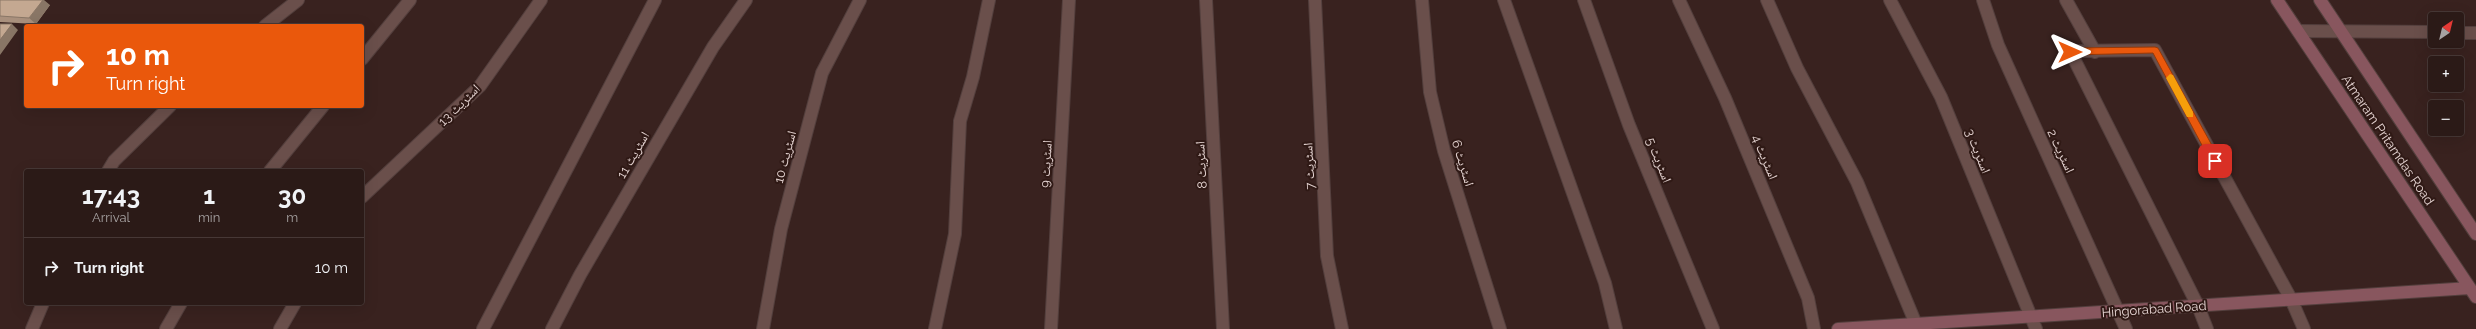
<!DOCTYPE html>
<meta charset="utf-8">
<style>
body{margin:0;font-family:Raleway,"Noto Naskh Arabic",sans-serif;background:#372724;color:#f1f3f6;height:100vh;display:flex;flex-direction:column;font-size:15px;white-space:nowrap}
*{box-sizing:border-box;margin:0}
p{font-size:13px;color:#a6a1a1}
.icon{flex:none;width:22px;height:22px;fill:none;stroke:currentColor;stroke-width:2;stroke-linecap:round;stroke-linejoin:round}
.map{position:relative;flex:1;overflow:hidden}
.details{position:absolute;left:24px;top:169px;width:340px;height:136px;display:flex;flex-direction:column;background:#2b1a17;border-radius:4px;box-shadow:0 4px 16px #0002,0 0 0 1px #473836}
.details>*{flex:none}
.guide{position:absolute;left:24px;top:24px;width:340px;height:84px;border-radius:4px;box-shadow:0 4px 16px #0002,0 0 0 1px #473836;background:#ea580c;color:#fff;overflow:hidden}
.needle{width:26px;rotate:35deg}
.tools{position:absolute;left:2428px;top:12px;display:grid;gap:8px}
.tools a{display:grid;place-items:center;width:36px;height:36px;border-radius:4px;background:#2b1a17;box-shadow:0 4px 16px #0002,0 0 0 1px #473836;font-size:20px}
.pin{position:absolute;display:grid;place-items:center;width:34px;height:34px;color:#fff;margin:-17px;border-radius:8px;box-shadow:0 2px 6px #0006}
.me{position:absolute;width:44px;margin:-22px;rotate:90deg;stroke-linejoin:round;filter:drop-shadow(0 0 3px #0008)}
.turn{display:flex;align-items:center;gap:14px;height:84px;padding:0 16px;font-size:18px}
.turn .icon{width:52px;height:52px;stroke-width:2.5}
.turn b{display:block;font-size:28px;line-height:34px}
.eta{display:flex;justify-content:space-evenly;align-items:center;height:68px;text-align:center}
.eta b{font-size:24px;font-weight:700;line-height:28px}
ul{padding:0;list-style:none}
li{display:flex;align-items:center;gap:12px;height:60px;padding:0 16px;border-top:1px solid #473836}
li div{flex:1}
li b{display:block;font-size:15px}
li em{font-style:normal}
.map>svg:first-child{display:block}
</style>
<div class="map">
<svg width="2476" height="329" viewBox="0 0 2476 329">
<rect width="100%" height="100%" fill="#39221f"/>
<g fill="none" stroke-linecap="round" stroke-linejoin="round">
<defs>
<path id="street" d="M1206,0L1223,329
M1315,0L1327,256L1342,329
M1422,0L1430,92L1444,151L1500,329
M1504,0L1605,283L1616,329
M1584,0L1629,125L1713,329
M1679,0L1725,98L1808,298L1814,329
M1767,0L1797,68L1857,182L1918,329
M1890,0L1941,97L2036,329
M1983,0L1998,45L2126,329
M2066,0L2095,52
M265,26L298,0
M2298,31L2435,32
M2457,33H2476
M362,59L410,0
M108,171L114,161L170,106
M270,171L323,106
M362,197L480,86L541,0
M32,329L43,303
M166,329L181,303
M280,329L295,303
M483,329L655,0
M552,329L580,275L713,47L746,0
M763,329L781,229L822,73L860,0
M935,329L955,234L960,121L973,77L989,0
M1051,329L1069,0
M2207,329L2198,306L2070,51L2155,50L2291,299L2304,329"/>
<path id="secondary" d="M2277,0L2476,297
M2320,0L2476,234
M1838,329L2470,288"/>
</defs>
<use href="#street" stroke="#533f3d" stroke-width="14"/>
<use href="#secondary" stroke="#533f3d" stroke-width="14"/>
<use href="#street" stroke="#6a4f4b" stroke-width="12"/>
<use href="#secondary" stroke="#88565e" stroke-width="12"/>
</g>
<path fill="#a9907d" d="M0,0L50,5L36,24L0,22Z"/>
<path fill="#897666" d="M43,0H44L50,5L36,24L29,18Z
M12,24L18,30L0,55V40Z"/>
<path fill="#c4a891" stroke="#897666" d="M0,0H43L29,18L0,16Z
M0,24H12L0,40Z"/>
<path fill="#ea580c" stroke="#983908" d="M2155,47L2158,48L2219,158V164H2212L2153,53L2070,55L2065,52L2070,48Z"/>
<path fill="#f59e0b" d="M2170,74L2173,75L2193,112V117H2187L2166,78Z"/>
<g text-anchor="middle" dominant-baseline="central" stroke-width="4" stroke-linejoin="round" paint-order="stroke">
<g font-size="13" fill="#e5d4d2" stroke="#2f1915">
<text transform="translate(459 105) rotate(-45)">اسٹریٹ 13</text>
<text transform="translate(2388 140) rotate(56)">Atmaram Pritamdas Road</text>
<text transform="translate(1978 151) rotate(68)">اسٹریٹ 3</text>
<text transform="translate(2061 151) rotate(65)">اسٹریٹ 2</text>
<text transform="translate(633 155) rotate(-60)">اسٹریٹ 11</text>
<text transform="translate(785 157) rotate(-75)">اسٹریٹ 10</text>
<text transform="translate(1765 157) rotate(67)">اسٹریٹ 4</text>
<text transform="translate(1659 160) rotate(68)">اسٹریٹ 5</text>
<text transform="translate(1463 163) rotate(73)">اسٹریٹ 6</text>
<text transform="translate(1046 164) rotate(-87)">اسٹریٹ 9</text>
<text transform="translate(1201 165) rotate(-93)">اسٹریٹ 8</text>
<text transform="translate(1309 166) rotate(-93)">اسٹریٹ 7</text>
<text transform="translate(2154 309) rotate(-4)">Hingorabad Road</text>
</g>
</g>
</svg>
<div class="tools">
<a><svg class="needle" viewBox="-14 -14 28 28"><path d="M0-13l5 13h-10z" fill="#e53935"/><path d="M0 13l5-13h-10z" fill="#a6a1a1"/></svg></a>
<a>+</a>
<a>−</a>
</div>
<div class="pin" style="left:2215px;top:161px;background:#d93025"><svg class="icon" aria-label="arrive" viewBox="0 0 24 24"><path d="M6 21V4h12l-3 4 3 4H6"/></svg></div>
<svg class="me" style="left:2070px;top:52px" viewBox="-20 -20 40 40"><path d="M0-17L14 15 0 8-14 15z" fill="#ea580c" stroke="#fff" stroke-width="4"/></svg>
<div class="guide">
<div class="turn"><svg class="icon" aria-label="right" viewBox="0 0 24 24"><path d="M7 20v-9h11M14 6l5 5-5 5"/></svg><div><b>10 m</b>Turn right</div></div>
</div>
<section class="details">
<div class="eta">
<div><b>17:43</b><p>Arrival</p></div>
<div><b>1</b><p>min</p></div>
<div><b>30</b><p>m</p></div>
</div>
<ul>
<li><svg class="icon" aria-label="right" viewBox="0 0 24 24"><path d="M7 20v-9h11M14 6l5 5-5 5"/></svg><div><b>Turn right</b></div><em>10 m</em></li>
</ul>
</section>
</div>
